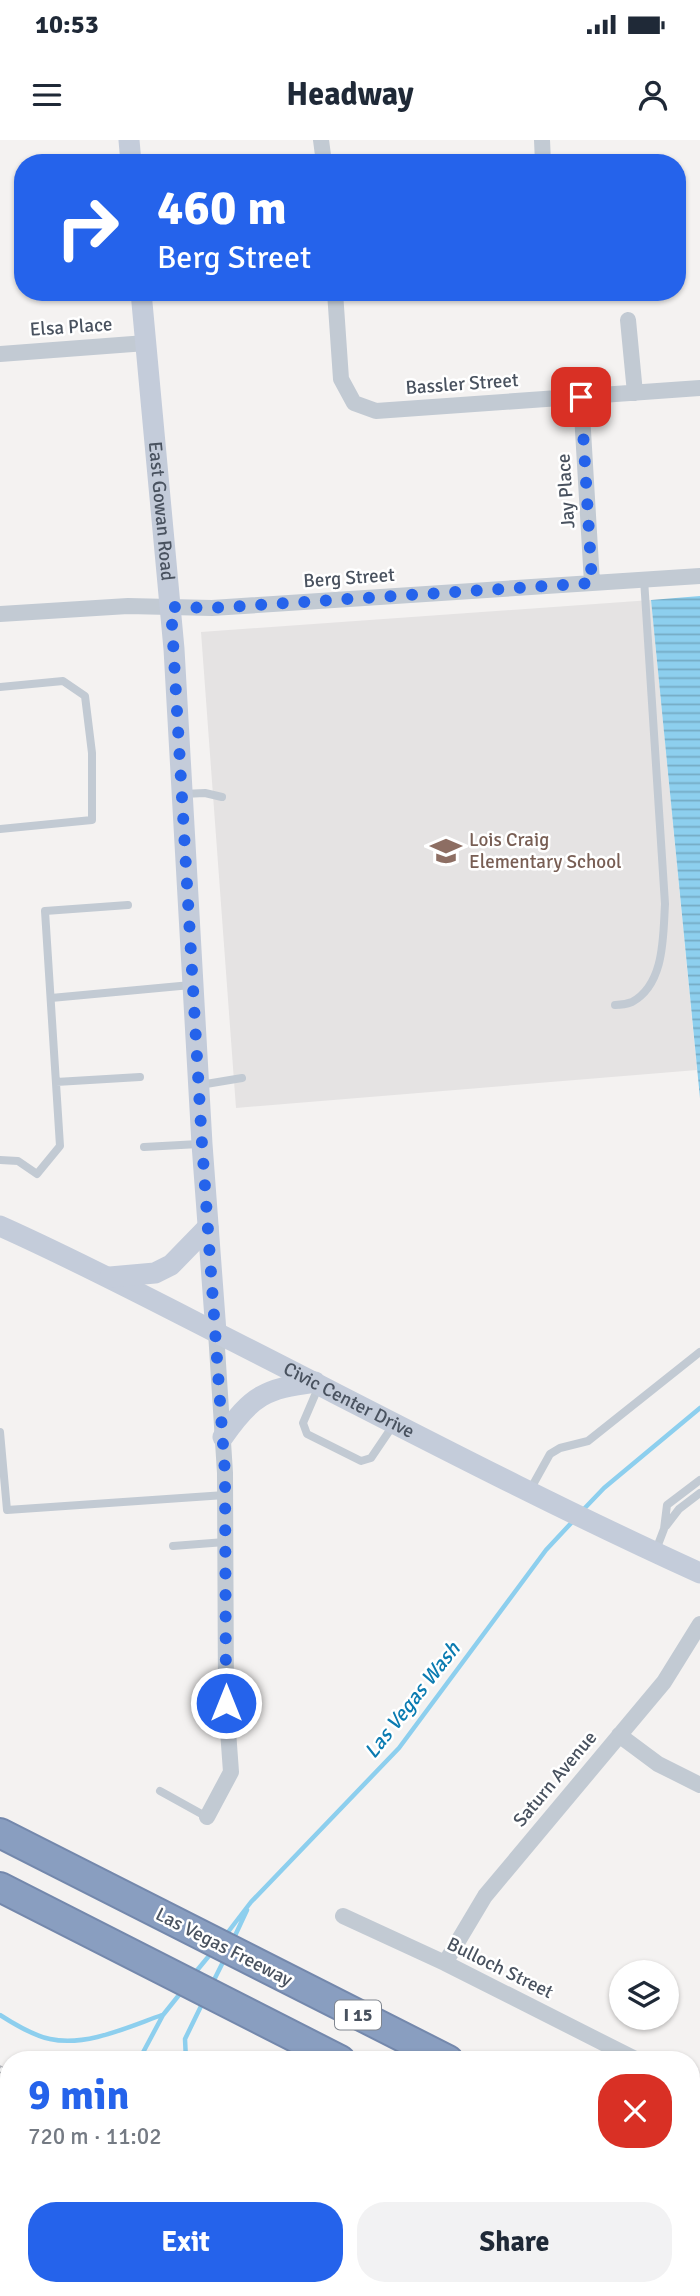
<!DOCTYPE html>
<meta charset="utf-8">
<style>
body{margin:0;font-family:Signika,sans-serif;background:#f2f2f3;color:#1f2937;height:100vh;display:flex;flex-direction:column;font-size:26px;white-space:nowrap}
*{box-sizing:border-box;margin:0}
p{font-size:23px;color:#747a83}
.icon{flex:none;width:38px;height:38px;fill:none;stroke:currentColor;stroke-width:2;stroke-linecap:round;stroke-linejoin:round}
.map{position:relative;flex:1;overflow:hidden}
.details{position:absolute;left:0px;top:1911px;width:700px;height:245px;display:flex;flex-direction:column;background:#fff;border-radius:28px 28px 0 0;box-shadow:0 2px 5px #0004}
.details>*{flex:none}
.guide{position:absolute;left:14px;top:14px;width:672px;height:147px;border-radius:28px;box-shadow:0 2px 5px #0004;background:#2563eb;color:#fff;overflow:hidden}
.buttons{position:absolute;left:609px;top:1820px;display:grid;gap:14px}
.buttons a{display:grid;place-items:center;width:70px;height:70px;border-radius:50%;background:#fff;box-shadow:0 2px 5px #0004;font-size:35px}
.pin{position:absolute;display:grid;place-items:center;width:60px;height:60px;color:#fff;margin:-30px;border-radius:14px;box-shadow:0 4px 10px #0006}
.me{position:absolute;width:77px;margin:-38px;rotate:0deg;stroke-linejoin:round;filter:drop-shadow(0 0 5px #0008)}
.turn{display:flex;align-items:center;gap:24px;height:147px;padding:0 28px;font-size:32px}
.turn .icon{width:91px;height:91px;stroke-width:2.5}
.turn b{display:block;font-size:49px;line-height:60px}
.round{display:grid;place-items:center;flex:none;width:74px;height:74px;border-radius:28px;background:#f2f2f3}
.head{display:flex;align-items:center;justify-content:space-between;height:119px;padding:0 28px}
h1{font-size:42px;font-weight:800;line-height:52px;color:#2563eb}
.primary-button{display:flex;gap:14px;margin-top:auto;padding:14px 28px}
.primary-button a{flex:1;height:80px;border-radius:28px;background:#2563eb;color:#fff;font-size:28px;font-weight:800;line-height:80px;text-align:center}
.primary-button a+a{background:#f2f2f3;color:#1f2937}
.status{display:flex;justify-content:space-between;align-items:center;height:49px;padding:0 35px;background:#fff;direction:ltr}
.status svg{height:19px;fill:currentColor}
header{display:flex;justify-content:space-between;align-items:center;height:91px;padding:0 28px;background:#fff;font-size:32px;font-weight:800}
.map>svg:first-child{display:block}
</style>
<div class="status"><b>10:53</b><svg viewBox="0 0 49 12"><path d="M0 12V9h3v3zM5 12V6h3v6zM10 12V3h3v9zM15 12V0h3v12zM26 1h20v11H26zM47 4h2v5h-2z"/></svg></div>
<header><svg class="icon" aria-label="menu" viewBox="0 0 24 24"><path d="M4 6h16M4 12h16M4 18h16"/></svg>Headway<svg class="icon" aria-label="person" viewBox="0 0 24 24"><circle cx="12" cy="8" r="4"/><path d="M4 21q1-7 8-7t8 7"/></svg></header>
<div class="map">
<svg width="700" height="2156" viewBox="0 0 700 2156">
<defs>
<pattern id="water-rules" width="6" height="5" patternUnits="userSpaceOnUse" patternTransform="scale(1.75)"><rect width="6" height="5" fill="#8dcfee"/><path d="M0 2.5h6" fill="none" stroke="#75abc4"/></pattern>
</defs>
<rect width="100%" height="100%" fill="#f4f2f1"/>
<path fill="#e5e3e3" d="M651,460L697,930L236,968L201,492Z"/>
<path fill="url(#water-rules)" d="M700,456V958L651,460Z"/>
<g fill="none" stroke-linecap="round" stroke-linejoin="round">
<path stroke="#8dcfee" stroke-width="4.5" d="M582,1371L604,1348L700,1268
M225,1796L251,1762L399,1608L546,1410L574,1380
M233,1800L247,1770
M194,1834L213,1811
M212,1844L225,1818
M0,1875C14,1884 34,1896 50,1899C86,1907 128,1887 162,1875
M139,1920L163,1875L183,1850
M186,1920L185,1899L203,1862
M0,2122L9,2113
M577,2147L594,2156"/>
<defs>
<path id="highway" d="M0,1693L448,1920
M0,1747L340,1920
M691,2042L700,2046
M691,2115L700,2121"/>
</defs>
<use href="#highway" stroke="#7488ac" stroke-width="32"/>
<path stroke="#c2cad3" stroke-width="8" d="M0,547L63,541L85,556L92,613V680L0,689
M183,654L205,653L222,657
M51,858L191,845
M615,865C620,865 627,864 632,862C665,844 663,796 665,764L644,439
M56,942L140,937
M200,945L242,938
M144,1007L199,1004
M0,1020L18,1021L37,1034L60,1006L45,771L128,765
M318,1248L303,1283L307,1294L361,1321L371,1318L394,1284
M0,1292L7,1370L225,1355
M530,1350L550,1314L560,1308L588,1301L700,1212
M666,1386L679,1369L700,1353
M173,1406L225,1402
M656,1410L664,1389L667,1365L700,1340
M160,1651L207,1677"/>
<path stroke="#c2cad3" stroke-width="16" d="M321,0L324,23
M542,0L543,23
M335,152L341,239L354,263L376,271L700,248
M628,180L635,253
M0,214L146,203
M581,257L592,443
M0,474L128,466L212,468L700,436
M619,1595L658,1624L700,1645
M207,1677L231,1632L226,1563L225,1333L216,1192
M343,1776L445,1823L637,1920
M445,1823L485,1756L664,1542L700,1484
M691,1947L700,1951"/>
<g stroke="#c4ccda" stroke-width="21">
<path d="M129,0L131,23"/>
<path id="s1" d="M141,152L174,509L202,1004L216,1192"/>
<path id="s2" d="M0,1086C74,1119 147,1157 219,1194C379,1275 537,1359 700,1433"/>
<path d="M110,1137L155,1133L171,1125L208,1087"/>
<path d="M223,1297C252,1255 265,1249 315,1242"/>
</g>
<use href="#highway" stroke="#899ec0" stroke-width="28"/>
<defs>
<path id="rail" d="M0,1929L9,1934
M365,2147L389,2156
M431,2147L449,2156
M95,2156L117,2147"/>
</defs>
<use href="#rail" stroke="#b3b6bc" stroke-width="7"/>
<use href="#rail" stroke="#fff" stroke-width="4.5" stroke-dasharray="13" stroke-linecap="butt"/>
</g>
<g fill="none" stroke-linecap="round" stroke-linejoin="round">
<path stroke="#2563eb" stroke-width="12" stroke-dasharray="0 21.6" d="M226,1563L225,1333L202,1004L171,467L212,468L592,443L581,257"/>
</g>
<defs>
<symbol id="school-bare" viewBox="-9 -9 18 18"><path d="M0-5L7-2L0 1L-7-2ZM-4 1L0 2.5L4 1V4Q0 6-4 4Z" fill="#8d6e63" stroke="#fff" stroke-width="2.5" paint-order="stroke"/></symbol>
</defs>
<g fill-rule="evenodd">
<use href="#school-bare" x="424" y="689" width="44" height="44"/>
</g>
<g text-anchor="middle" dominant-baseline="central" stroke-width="5" stroke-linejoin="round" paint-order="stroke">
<rect fill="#fff" stroke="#80868f" stroke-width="2" x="335" y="1860.5" width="46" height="29" rx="5"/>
<g font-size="18" font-weight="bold" fill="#49525f">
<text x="358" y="1875">I 15</text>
</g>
<g font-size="19" fill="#49525f" stroke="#fff">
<text transform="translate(71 187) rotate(-4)">Elsa Place</text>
<text transform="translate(462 244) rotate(-4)">Bassler Street</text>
<text transform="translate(566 351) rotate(-94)">Jay Place</text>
<text stroke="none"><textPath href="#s1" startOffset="220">East Gowan Road</textPath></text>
<text transform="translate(349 438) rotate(-4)">Berg Street</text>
<text stroke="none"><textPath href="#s2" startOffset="390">Civic Center Drive</textPath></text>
<text transform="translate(555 1639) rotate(-50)">Saturn Avenue</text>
<text transform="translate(224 1807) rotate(27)">Las Vegas Freeway</text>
<text transform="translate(500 1828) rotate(26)">Bulloch Street</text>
</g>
<g font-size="19" fill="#785e54" stroke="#fff" text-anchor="start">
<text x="469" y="700">Lois Craig<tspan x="469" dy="22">Elementary School</tspan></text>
</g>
<g font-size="21" font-style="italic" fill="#0a7bb1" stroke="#fff">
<text transform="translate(412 1560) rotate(-52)">Las Vegas Wash</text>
</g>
</g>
</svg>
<div class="buttons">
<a><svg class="icon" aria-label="layers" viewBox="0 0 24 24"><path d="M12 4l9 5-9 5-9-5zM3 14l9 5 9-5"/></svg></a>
</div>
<div class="pin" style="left:581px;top:257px;background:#d93025"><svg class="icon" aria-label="arrive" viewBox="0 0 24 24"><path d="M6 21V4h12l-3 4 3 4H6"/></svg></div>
<svg class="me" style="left:226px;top:1563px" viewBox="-20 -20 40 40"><circle r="17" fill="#2563eb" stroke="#fff" stroke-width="3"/><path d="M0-11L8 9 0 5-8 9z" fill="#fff"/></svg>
<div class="guide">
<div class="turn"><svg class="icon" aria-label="right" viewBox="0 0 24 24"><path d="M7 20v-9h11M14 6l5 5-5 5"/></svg><div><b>460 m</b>Berg Street</div></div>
</div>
<section class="details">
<div class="head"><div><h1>9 min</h1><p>720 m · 11:02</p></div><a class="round" style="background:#d93025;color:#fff"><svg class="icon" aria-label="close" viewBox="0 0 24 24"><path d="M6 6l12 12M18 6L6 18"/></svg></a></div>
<div class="primary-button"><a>Exit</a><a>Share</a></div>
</section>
</div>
